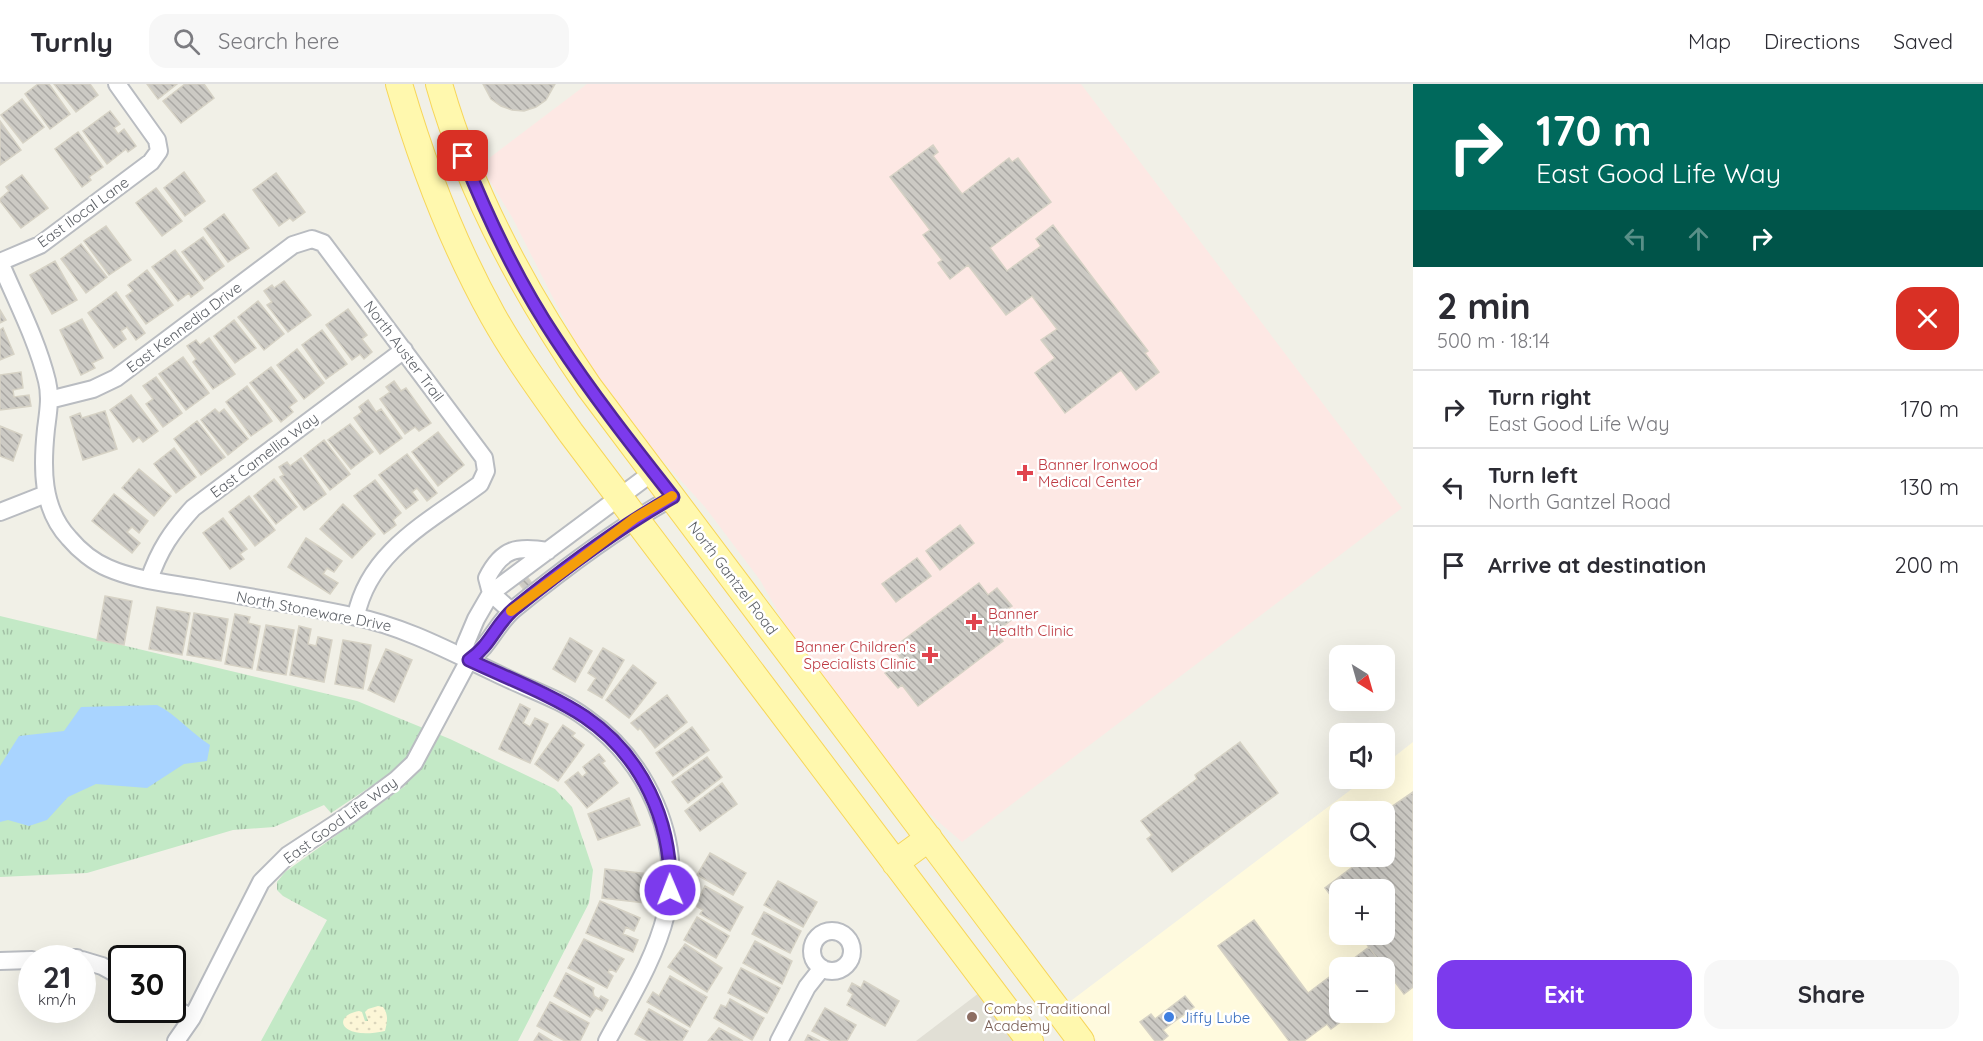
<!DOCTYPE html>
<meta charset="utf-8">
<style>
body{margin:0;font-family:Quicksand,sans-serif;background:#f7f7f7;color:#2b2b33;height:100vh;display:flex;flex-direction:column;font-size:22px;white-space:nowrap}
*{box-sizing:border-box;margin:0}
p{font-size:20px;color:#7c7c81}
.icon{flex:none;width:33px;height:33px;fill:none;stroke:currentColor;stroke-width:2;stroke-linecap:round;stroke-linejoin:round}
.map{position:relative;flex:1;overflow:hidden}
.sheet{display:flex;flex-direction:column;background:#fff;width:570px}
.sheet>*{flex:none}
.guide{background:#00695c;color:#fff;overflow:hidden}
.needle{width:39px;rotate:143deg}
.tools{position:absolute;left:1329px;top:561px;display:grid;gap:12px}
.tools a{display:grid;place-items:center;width:66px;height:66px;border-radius:12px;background:#fff;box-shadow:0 6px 24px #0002;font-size:30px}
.speed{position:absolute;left:18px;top:861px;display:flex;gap:12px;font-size:30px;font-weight:700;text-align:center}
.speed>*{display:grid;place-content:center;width:78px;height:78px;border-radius:50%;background:#fff;box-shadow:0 6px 24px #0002;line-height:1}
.speed small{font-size:15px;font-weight:400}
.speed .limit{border:3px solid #111;border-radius:9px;background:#fff;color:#111}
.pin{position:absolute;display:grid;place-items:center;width:51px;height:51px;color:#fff;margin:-26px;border-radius:12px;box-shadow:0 3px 9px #0006}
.me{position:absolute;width:66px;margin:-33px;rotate:359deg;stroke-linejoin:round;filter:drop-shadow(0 0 4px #0008)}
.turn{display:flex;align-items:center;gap:21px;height:126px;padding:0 24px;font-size:27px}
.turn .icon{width:78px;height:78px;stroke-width:2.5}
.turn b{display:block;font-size:42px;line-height:51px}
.lanes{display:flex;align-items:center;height:57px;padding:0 24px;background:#0003;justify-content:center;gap:30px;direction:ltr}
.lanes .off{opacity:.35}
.round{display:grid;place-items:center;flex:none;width:63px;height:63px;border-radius:18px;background:#f7f7f7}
.headline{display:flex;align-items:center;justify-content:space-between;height:102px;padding:0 24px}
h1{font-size:36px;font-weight:700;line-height:45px}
.cta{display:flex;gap:12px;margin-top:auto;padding:12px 24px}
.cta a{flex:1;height:69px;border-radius:18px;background:#7c3aed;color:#fff;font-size:24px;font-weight:700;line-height:69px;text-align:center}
.cta a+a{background:#f7f7f7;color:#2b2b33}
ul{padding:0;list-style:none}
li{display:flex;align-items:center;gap:18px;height:78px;padding:0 24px;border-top:2px solid #e1e1e2}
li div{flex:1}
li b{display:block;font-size:22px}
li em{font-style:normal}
header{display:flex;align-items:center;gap:36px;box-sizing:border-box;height:84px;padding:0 30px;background:#fff;border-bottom:2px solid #e1e1e2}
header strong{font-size:28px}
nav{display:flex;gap:33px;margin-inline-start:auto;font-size:21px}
.search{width:420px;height:54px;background:#f7f7f7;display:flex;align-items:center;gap:15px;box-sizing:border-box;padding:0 21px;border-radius:18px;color:#7c7c81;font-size:22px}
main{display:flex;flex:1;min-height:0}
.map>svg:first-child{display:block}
</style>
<header>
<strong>Turnly</strong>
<div class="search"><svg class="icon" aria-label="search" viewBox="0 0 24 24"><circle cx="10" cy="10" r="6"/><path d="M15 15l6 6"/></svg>Search here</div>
<nav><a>Map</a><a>Directions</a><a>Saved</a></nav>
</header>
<main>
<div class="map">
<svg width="1413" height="957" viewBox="0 0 1413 957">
<defs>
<pattern id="grass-tufts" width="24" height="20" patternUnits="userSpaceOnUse" patternTransform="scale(1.5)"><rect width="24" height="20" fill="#c3e9c6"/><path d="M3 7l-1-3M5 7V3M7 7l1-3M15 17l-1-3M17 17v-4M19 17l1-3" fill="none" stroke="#a2c0a5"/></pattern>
<pattern id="sand-dots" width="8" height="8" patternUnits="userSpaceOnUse" patternTransform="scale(1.5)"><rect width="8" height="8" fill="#fcf6d7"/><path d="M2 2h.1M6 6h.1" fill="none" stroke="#dad5bb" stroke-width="1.8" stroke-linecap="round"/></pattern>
<pattern id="building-back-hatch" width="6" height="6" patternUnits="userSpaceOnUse" patternTransform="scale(1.5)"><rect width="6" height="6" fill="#cccac4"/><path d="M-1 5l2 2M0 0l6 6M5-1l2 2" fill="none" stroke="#a9a7a3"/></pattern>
</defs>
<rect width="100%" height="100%" fill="#f1f0e7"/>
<path fill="#fffade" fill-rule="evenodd" d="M1413,658V957H1097L1068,919L1365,695L1384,694L1385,680ZM1340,728H1384V772H1340ZM1340,806H1384V850H1340ZM1340,884H1384V928H1340Z"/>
<path fill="#e1dfd5" d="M979,909L1015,957H916Z"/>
<path fill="#fde8e4" d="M587,0H1081L1402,424L962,758L918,720L790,549L760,496L705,423L643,355L582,271L512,133L480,81Z"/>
<path fill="url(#grass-tufts)" d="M0,532L357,617L450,655L555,705L572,723L593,786L589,819L518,957H261L327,836L283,812L277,806V798L285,788L405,702L391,689L331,729L324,721L274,743L233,746L87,789L0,793Z"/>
<path fill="url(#sand-dots)" d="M378,922L383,923C389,931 387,938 385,947C340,957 331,932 359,927L362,928L365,937H368L365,928L368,925Z"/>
<path fill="#a9d4ff" d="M157,621C177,631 191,649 210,661L207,677L184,680L147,704L96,700L68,713L47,736L29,742L8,736L0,738V682L19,652L64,647L81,623Z"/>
<path fill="url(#building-back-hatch)" stroke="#d6d2c5" stroke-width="1.5" d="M38,0H49L70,30L50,45L25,10Z
M54,0H90L98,11L76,28Z
M147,0H177L158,15Z
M185,0H204L214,14L181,39L163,17Z
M483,0H555L546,16L536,23L524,27L512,26L501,22L491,15Z
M22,15L44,43L23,59L1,31Z
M110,27L120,40L114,44L118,50L124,45L136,62L128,68L126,65L107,80L83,47Z
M0,37L21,66L0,81Z
M78,48L103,83L89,93L91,96L82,103L55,65Z
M933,61L938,68L933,72L962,110L1009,74L1012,78L1018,74L1051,118L990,164L1007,187L1041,162L1036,155L1053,141L1148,267L1145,269L1159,288L1136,306L1121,286L1065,329L1035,289L1055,274L1041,256L1057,245L1032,212L1006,231L968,181L950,195L938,179L942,176L923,151L930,146L890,93Z
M184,88L205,117L185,132L164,104Z
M276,89L305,128L293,137L290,134L279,142L253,106Z
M22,91L48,124L21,144L0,117V115L9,107L6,103Z
M156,104L182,137L162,152L136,119Z
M224,130L249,164L228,178L204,145Z
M106,142L131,176L109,191L84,157Z
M203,153L224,182L204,197L182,168Z
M81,160L107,193L86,209L61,175Z
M175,166L203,204L191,213L189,209L178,217L152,183Z
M55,177L77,216L52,230L30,191Z
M147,186L173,221L146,240L126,212L133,207L128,201Z
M284,197L311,231L288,248L267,221L272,218L264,207L272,201L274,204Z
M116,208L145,249L136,256L127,243L121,247L126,255L114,264L88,229Z
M258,217L284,250L264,266L238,233Z
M348,225L367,251L362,255L372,268L364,275L360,270L352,276L326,241Z
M0,226L6,236L0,239Z
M82,235L103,274L92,279L95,284L81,291L60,246Z
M234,236L256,264L235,279L214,252Z
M3,244L14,270L0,276V246Z
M322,246L347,280L326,295L302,261Z
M209,254L235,290L213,305L193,278L196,275L187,262L196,256L200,261Z
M297,265L324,299L304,315L277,281Z
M183,273L209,309L186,326L159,290Z
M271,283L297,317L289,323L293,328L281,338L250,299Z
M21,288L23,304L13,306L14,313L29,311L31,322L0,326V291Z
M156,293L182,329L163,343L146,320L153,315L143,302Z
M394,297L401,307L406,304L431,339L419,347L415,343L405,350L380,315L390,308L386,303Z
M247,302L272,337L251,352L226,318Z
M131,311L158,347L143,358L139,353L133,358L110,326Z
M368,316L376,328L381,325L402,354L380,370L354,334L362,328L359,323Z
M215,325L219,329L224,325L248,355L228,371L201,336Z
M105,327L117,365L83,376L70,333L80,329L82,334Z
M197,337L225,373L201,391L174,355Z
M350,340L373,368L351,385L328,356Z
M0,342L22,351L13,377L0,372Z
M438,348L464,381L438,402L412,368Z
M324,356L350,390L330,406L304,372Z
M174,364L196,393L176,409L154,380Z
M407,370L437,409L427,417L417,404L412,408L418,416L406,425L379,391Z
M301,374L326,410L304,426L280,393L284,391L279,383L287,378L290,382Z
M139,385L171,412L154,432L122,404Z
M274,395L297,423L276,440L254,412Z
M375,396L401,429L393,436L396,441L384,450L354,412Z
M114,410L148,437L139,449L132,443L127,448L140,459L132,469L92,437Z
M249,412L275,446L255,462L229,428Z
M343,420L375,450L352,474L320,445Z
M223,434L247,465L240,470L244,475L230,485L203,449Z
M960,441L974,459L940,486L926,467Z
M306,454L342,477L334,488L327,484L323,490L338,499L330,510L288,483Z
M917,474L931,492L896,518L882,500Z
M517,479L534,502L526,508L508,486Z
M979,499L988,511L997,504L1012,522L1009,524L1015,533L996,548L1003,557L918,622L902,601L898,604L885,589L902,576L893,564Z
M105,512L132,517L124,561L97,556Z
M157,523L190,529L182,571L149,565Z
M194,529L228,535L221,577L187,571Z
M235,530L250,533L248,539L260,542L252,585L225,580Z
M266,541L294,546L286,591L257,586Z
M299,542L311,545L308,560L316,562L318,553L332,556L324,598L290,591Z
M570,554L592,567L575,598L553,585Z
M343,556L371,561L363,605L335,600Z
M603,564L624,576L602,614L588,606L596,594L588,589Z
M386,565L412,576L394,618L368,606Z
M633,581L656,599L629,634L606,616Z
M667,611L687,638L655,664L640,644L638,646L631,639Z
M520,620L530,625L523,639L530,643L535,634L548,640L530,679L499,665Z
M563,641L575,649L572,652L584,661L558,697L535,680Z
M692,643L709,666L673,692L656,669Z
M1240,658L1278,709L1172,788L1147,755L1152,751L1141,737L1197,695L1195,691Z
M599,670L605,677L602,679L618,699L587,724L565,698L578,688L582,693L587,689L583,683Z
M707,673L722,693L688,719L672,698Z
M722,699L737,720L700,747L685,727Z
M1413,708V903L1404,910L1359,850H1384V806H1340V824L1325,804L1367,772H1384V728Z
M629,714L640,741L598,756L588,730Z
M710,769L746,789L733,811L697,791Z
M605,785L649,790L645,819L602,814Z
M778,797L817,818L803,843L764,821Z
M705,802L743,823L730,847L700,830L703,826L689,818L695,809L700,812Z
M600,817L640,834L634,847L626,843L623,850L638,856L633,868L586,849Z
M764,828L801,847L790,869L752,850Z
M697,833L729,852L716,874L684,856Z
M1254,836L1308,909L1340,885V928H1354L1331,945L1327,940L1304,957H1289L1218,862Z
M584,855L624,875L616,888L610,885L608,888L613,892L607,904L568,884Z
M755,857L792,877L782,900L743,879Z
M685,860L722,884L707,908L668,883Z
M1369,863L1384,884H1341Z
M741,884L780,904L767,929L728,909Z
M1384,885L1394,897L1384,904Z
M566,889L594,904L593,907L594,912L599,915L601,912L608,916L602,927L596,924L590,933L554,912Z
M670,892L707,913L690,943L647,918L653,908L659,912Z
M864,897L899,917L885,942L847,921L853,910L848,907L852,899L861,904Z
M1185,912L1194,923L1163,946L1168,952L1162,957H1155L1140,938L1151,930L1155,935Z
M730,915L764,934L752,956L714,934L721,921L726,923Z
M550,918L589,939L580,957H565L537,942Z
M825,924L856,941L847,957H831L812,947Z
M649,925L688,947L682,957H648L635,950Z
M719,944L743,957H708Z
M539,949L552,957H534Z
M808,951L820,957H805Z"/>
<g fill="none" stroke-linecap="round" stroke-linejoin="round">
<defs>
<path id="minor" d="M0,178C16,216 37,256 47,297C51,313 48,329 46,345C42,383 41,424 69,454C79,466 94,478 108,484C135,496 167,499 196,504C248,513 301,521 352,532C407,543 455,570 504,593C531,606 562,616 586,634C647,677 684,756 666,830C655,875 629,916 607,957
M0,178L40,161L151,78L159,67L157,56L117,0
M49,316L93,305L116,294L293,161L312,155L323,159L484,374L486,387L480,400C430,437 369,467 356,532
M0,428L46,410
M149,496C159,466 172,447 193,424L404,266
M511,527L491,509L487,494C502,464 517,462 548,467
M469,576L465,561L476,535L491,509L653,388
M812 867a20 20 0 1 1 40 0a20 20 0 1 1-40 0Z
M57,874H77
M82,876L102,882L122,893
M0,877L32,876
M172,923L192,934
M176,957L192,934L261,798L288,771L349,731L396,696L414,679L469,576C490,562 496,540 514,525C563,485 618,444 673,413
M779,957L807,903L822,884"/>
<path id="primary" d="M399,0C422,79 453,160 493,232C516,273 544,311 571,349L1030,957
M439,0C470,110 525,210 589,303L1081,957
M895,779L929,754"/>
</defs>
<use href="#minor" stroke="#b9bcc1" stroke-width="20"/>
<use href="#primary" stroke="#f7d65a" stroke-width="28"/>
<use href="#minor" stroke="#fff" stroke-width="16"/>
<use href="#primary" stroke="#fff8ae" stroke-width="26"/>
</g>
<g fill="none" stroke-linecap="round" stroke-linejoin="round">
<defs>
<path id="route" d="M463,72C488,135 518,198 556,255C592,310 632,361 673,413C618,444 563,485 514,525C496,540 490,562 469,576C505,593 552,611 585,633C642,672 672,737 670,806"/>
</defs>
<use href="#route" stroke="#51269a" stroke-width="15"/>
<use href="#route" stroke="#7c3aed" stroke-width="10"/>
<path stroke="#f59e0b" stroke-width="10" d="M511,527L635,434L672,412"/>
</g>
<g fill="#e0444e" stroke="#fff" stroke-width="2">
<path d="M1022 380h6v6h6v6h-6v6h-6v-6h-6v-6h6z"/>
<path d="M971 529h6v6h6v6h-6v6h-6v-6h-6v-6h6z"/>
<path d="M927 562h6v6h6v6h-6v6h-6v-6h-6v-6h6z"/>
</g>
<circle fill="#8d6e63" stroke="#fff" stroke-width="2" cx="972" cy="933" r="6"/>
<circle fill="#3f7fe0" stroke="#fff" stroke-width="2" cx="1169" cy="933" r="6"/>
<g text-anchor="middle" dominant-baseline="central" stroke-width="5" stroke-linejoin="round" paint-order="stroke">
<g font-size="15" fill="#5e6268" stroke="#fff">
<text transform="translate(83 128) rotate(-36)">East Ilocal Lane</text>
<text transform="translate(184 243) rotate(-37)">East Kennedia Drive</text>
<text transform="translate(404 267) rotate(53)">North Auster Trail</text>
<text transform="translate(264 371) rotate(-37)">East Camellia Way</text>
<text transform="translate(733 494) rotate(53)">North Gantzel Road</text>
<text transform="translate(314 527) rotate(11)">North Stoneware Drive</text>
<text transform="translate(340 736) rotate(-36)">East Good Life Way</text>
</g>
<g font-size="15" fill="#be3a42" stroke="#fff" text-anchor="start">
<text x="1038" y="380">Banner Ironwood<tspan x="1038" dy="17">Medical Center</tspan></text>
<text x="988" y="529">Banner<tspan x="988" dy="17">Health Clinic</tspan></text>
<text x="916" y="562" text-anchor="end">Banner Children’s<tspan x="916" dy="17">Specialists Clinic</tspan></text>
</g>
<g font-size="15" fill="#785e54" stroke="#fff" text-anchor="start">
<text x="984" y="924">Combs Traditional<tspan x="984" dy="17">Academy</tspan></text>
</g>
<g font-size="15" fill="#366cbe" stroke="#fff" text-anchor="start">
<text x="1181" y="933">Jiffy Lube</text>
</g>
</g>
</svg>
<div class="tools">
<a><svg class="needle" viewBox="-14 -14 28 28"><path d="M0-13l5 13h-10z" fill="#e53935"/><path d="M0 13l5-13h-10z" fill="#7c7c81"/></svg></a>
<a><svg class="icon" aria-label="sound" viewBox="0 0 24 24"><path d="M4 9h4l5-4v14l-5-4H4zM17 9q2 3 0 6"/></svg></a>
<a><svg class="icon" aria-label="search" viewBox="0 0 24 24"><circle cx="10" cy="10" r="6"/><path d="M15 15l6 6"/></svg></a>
<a>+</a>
<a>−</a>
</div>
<div class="speed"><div>21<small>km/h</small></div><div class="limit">30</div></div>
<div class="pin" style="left:463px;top:72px;background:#d93025"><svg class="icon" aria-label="arrive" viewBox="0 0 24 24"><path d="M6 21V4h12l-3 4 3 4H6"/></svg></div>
<svg class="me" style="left:670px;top:806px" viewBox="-20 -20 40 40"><circle r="17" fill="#7c3aed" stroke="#fff" stroke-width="3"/><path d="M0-11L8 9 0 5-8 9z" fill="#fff"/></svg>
</div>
<section class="sheet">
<div class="guide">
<div class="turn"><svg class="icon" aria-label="right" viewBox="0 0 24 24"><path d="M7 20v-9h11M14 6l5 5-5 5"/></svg><div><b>170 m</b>East Good Life Way</div></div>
<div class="lanes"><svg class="icon off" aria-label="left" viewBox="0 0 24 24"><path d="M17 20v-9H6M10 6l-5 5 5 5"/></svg><svg class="icon off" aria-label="ahead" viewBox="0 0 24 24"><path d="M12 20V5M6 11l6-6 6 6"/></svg><svg class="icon" aria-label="right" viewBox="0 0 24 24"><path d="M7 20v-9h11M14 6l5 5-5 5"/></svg></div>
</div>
<div class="headline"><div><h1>2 min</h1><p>500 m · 18:14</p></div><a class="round" style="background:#d93025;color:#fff"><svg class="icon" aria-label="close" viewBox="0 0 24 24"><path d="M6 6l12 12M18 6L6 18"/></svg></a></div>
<ul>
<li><svg class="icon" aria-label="right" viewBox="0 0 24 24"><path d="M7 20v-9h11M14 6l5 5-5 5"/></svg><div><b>Turn right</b><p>East Good Life Way</p></div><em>170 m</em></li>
<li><svg class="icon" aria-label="left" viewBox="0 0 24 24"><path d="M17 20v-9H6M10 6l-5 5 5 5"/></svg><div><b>Turn left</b><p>North Gantzel Road</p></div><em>130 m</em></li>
<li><svg class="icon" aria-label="arrive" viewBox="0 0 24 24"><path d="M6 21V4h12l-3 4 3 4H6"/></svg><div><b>Arrive at destination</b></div><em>200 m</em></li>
</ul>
<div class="cta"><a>Exit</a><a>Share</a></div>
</section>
</main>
